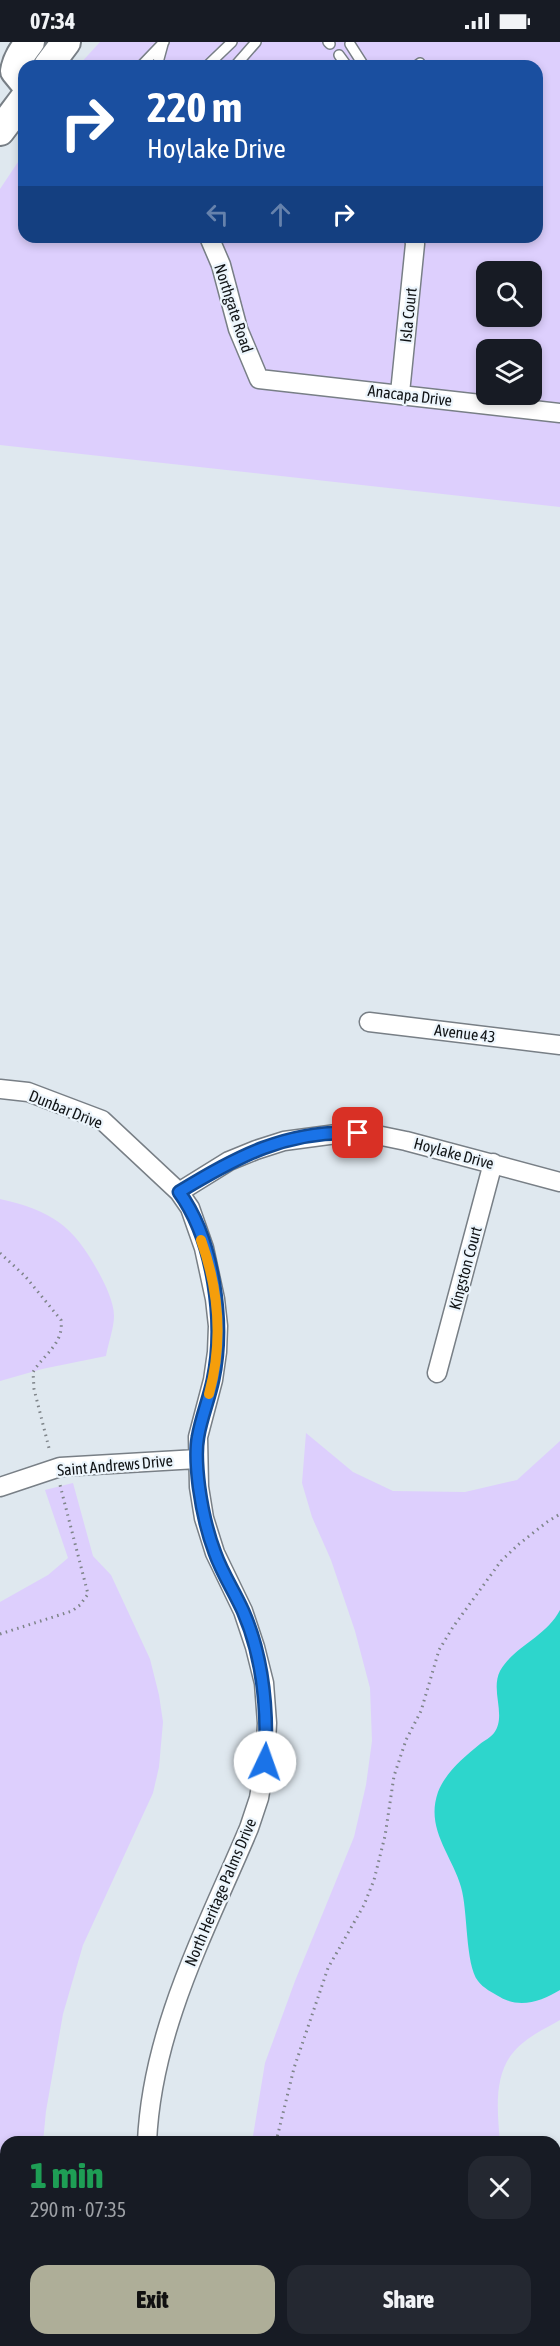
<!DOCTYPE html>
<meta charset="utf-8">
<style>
body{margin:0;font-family:"Asap Condensed",sans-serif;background:#242831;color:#f1f3f6;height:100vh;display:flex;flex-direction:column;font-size:22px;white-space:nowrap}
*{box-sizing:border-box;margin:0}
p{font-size:20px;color:#9ea1a6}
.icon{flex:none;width:33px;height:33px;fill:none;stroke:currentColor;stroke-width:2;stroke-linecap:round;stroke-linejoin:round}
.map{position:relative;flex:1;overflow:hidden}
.panel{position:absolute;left:0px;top:2094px;width:561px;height:210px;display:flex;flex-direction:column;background:#171b24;border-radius:18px 18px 0 0;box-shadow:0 3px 9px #0003}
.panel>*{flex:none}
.top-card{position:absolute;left:18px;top:18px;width:525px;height:183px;border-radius:18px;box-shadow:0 3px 9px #0003;background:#1a4fa0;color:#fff;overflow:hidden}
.buttons{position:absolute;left:476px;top:219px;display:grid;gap:12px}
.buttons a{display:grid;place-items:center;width:66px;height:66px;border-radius:12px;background:#171b24;box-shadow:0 3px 9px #0003;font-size:30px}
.pin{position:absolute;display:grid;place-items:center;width:51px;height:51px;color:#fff;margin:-26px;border-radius:12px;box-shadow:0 3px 9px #0006}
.me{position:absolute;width:66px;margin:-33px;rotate:3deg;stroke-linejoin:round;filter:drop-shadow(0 0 4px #0008)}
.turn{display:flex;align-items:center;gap:21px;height:126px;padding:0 30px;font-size:27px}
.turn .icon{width:78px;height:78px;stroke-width:2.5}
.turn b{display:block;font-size:42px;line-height:51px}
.lanes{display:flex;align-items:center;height:57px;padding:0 30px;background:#0003;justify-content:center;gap:30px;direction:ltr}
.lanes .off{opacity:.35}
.round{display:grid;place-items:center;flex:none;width:63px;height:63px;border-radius:18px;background:#242831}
.head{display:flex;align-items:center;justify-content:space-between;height:102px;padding:0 30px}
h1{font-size:36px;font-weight:800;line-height:45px;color:#1e9e55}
.primary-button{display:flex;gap:12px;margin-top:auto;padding:12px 30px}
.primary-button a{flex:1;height:69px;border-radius:18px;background:#aeae98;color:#111;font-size:24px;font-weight:800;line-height:69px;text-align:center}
.primary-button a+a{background:#242831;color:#f1f3f6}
.status{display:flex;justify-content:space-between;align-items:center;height:42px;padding:0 30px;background:#171b24;direction:ltr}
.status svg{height:16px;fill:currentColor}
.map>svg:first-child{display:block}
</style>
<div class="status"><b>07:34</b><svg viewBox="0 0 49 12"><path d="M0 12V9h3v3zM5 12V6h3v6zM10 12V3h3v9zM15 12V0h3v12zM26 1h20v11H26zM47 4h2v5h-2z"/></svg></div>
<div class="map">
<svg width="560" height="2304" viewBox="0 0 560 2304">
<rect width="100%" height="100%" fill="#dfe8ef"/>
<path fill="#ddcffd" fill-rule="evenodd" d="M100,0H560V465L0,403V147L24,111V195H537V24H78ZM486,230H531V274H486ZM486,308H531V352H486Z
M0,1157C52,1169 73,1183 99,1231C105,1242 114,1260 114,1274C114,1286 108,1302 106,1314L42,1327L0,1339Z
M306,1391L353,1430L393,1449L465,1450L517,1438L560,1399V1978C548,1985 535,1991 524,2000C492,2024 497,2065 500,2100H252L265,2021L295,1939L354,1795L366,1743L372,1699L370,1646L355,1589L331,1518L312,1475L302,1441Z
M73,1441L93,1514L111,1533L150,1617L159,1653L163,1680L159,1725L153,1751L83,1903L63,1972L46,2069L43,2100H6V2298H57L58,2304H0V1560L48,1533L68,1516L45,1448Z
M263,2298H506L507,2304H264Z"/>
<path fill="#2dd6cc" d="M560,1568V1948C542,1959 520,1967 500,1955C493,1951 483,1946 478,1939C465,1922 468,1868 461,1845C452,1813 425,1787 438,1750C446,1730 464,1715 480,1702C484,1699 491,1695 494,1691C507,1673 490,1649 500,1629C513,1605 546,1595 560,1568Z"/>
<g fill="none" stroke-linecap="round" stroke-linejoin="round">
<defs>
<path id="lane" d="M328,0L330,2
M350,2L364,24
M339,13L347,24
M141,24L164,0
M157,24L163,2
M207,24L232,0
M235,24L256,0
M416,24L420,21"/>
<path id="street" d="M209,195L221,223L238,287L259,337L560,371
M400,351L415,202L414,195
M369,980L560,1003
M0,1047L28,1050L102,1078L179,1150L190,1166L204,1206L215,1257L218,1284L217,1310L213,1338L198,1395L199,1445L204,1476L215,1511L243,1569L255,1605L264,1641L267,1681L265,1720L259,1756L249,1786C206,1888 152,1987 147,2100
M179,1150L229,1119L256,1108L284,1099L344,1091L372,1092L406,1099L560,1140
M437,1331L493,1121
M0,1445L60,1425L197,1417
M159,2298V2304"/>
<path id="primary" d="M48,24L66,0
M24,40L15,29C17,17 23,9 30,0
M0,89L24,57"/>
</defs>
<use href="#lane" stroke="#787f86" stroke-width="12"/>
<use href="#street" stroke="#787f86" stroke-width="21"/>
<use href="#primary" stroke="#787f86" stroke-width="32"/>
<path stroke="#7e8489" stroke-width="3" stroke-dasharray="1.5 4.5" stroke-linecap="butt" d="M0,1211L25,1234L61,1278C64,1302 44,1312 33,1330L34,1347L50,1410
M0,1592L72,1569L80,1563L88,1552L60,1443
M276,2100L294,2026L328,1926L364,1863L374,1838L385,1794L394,1734L406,1698L421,1669L439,1608L453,1585L501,1519L519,1502L547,1480L560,1472
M285,2298L286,2304"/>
<use href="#lane" stroke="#fff" stroke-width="9"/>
<use href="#street" stroke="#fff" stroke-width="18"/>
<use href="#primary" stroke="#fff" stroke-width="28"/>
</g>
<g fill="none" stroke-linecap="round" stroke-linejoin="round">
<defs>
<path id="route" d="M265,1720C268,1668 264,1617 243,1569C234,1549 222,1531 215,1511C207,1490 202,1467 199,1445C197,1429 195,1411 198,1395C201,1376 209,1357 213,1338C225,1281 214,1198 179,1150C237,1115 287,1087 358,1091"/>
</defs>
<use href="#route" stroke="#114b97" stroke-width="15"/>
<use href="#route" stroke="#1a73e8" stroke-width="10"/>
<path stroke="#f59e0b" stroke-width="10" d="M201,1198C219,1248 223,1301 209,1352"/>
</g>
<g text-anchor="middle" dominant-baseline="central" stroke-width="4.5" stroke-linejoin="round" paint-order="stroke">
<g font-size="16" fill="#111416" stroke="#ecf5fc">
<text transform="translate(234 266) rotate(72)">Northgate Road</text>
<text transform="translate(408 273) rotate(-84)">Isla Court</text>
<text transform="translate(410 353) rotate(7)">Anacapa Drive</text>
<text transform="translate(465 991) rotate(7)">Avenue 43</text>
<text transform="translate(66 1067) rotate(22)">Dunbar Drive</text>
<text transform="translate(454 1111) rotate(15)">Hoylake Drive</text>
<text transform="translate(465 1226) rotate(-75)">Kingston Court</text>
<text transform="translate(115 1423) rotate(-5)">Saint Andrews Drive</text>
<text transform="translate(220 1850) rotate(-67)">North Heritage Palms Drive</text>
</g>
</g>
</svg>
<div class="buttons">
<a><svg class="icon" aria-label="search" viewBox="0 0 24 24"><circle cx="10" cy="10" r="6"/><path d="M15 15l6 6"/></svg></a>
<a><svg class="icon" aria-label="layers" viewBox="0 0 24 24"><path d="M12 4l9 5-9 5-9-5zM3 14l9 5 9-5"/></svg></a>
</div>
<div class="pin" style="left:358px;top:1091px;background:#d93025"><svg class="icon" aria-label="arrive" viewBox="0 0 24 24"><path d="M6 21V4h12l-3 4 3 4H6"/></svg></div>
<svg class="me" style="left:265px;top:1720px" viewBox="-20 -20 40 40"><circle r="19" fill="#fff"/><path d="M0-13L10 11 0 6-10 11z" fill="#1a73e8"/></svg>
<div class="top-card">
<div class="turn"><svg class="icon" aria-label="right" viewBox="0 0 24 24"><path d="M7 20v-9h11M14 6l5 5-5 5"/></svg><div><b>220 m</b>Hoylake Drive</div></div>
<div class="lanes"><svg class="icon off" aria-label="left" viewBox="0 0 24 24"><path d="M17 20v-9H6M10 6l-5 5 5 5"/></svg><svg class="icon off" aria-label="ahead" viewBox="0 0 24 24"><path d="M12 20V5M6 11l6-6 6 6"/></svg><svg class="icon" aria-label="right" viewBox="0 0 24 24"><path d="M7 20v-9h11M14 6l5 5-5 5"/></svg></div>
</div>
<section class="panel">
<div class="head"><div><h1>1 min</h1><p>290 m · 07:35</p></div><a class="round"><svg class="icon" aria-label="close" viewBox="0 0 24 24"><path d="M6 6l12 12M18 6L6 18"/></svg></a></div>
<div class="primary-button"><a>Exit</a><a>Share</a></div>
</section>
</div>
